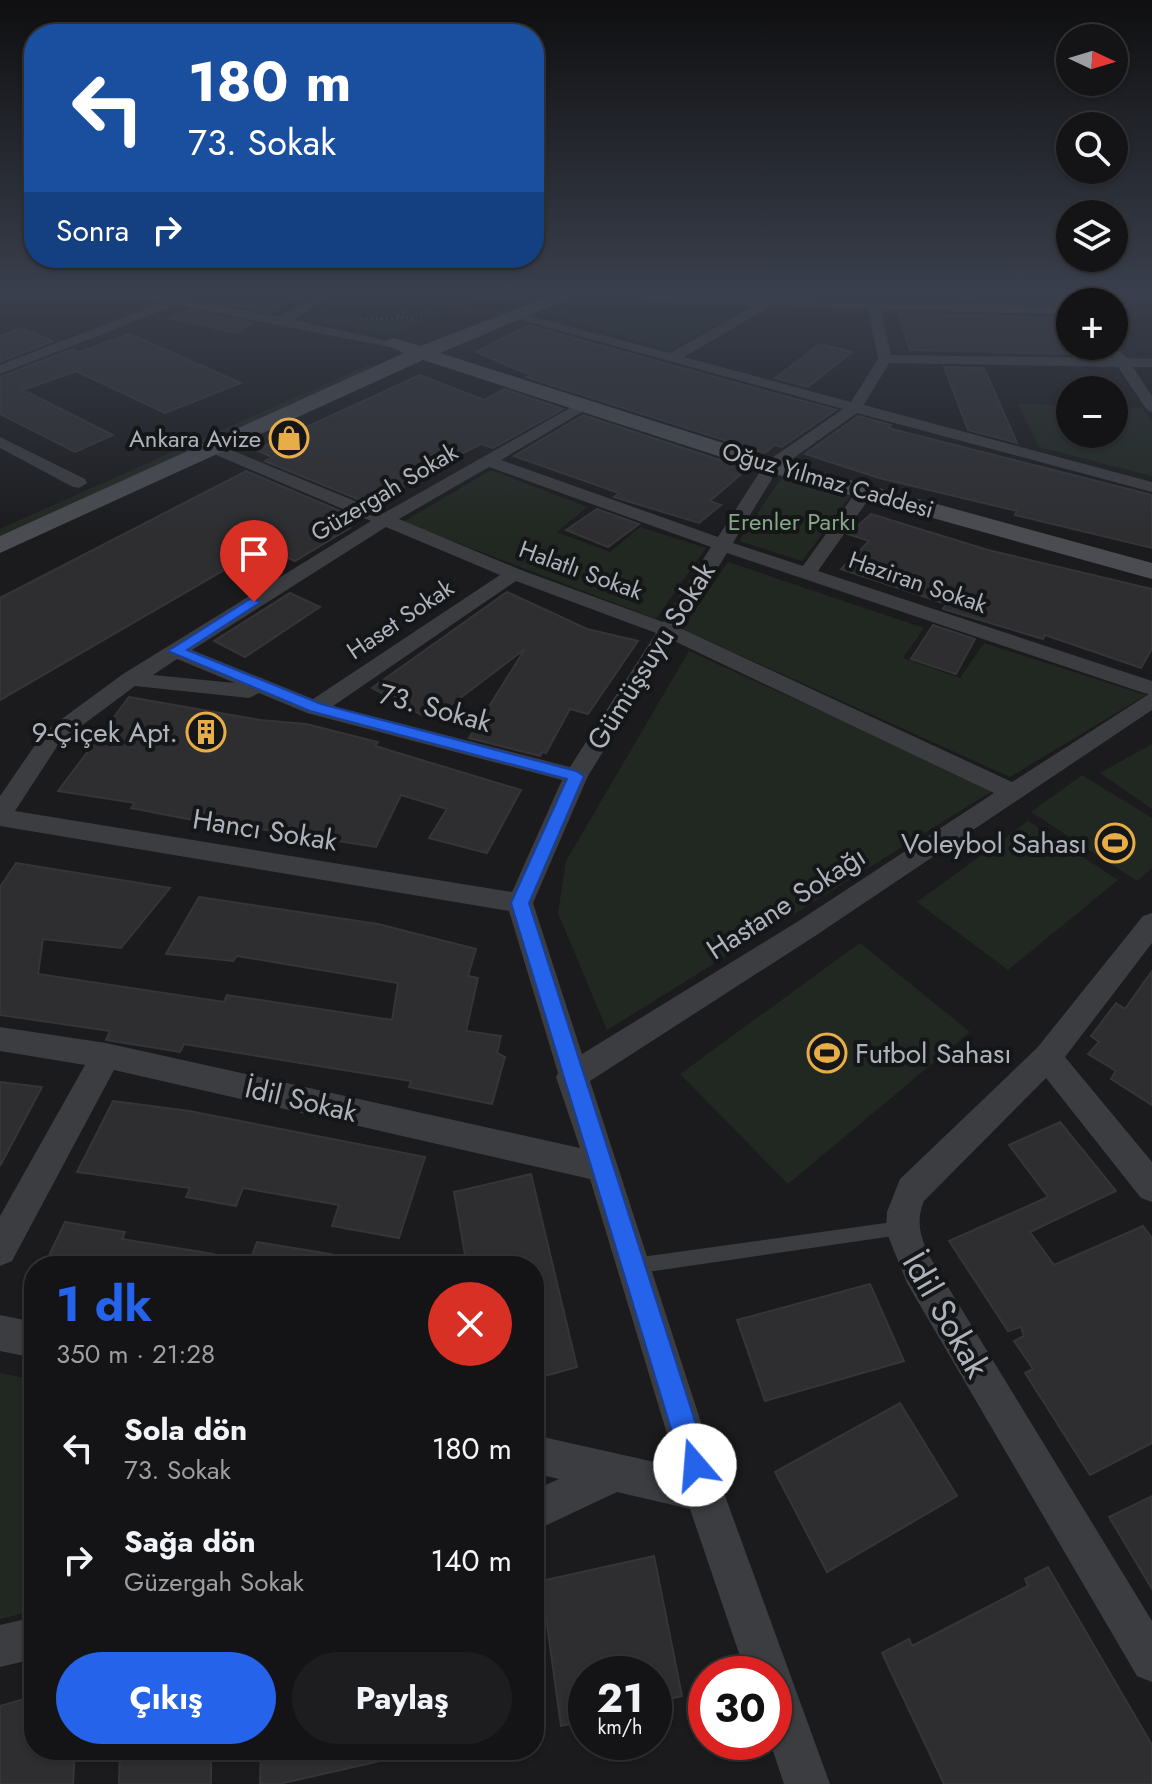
<!DOCTYPE html>
<html lang="tr">
<meta charset="utf-8">
<style>
body{margin:0;font-family:Jost,sans-serif;background:#1d1d1f;color:#f1f3f6;height:100vh;display:flex;flex-direction:column;font-size:30px;white-space:nowrap}
*{box-sizing:border-box;margin:0}
p{font-size:26px;color:#9d9ea1}
.icon{flex:none;width:44px;height:44px;fill:none;stroke:currentColor;stroke-width:2;stroke-linecap:round;stroke-linejoin:round}
.map{position:relative;flex:1;overflow:hidden}
.details{position:absolute;left:24px;top:1256px;width:520px;height:504px;display:flex;flex-direction:column;background:#141416;border-radius:32px;box-shadow:0 2px 6px #0004,0 0 0 2px #333335}
.details>*{flex:none}
.top-card{position:absolute;left:24px;top:24px;width:520px;height:244px;border-radius:32px;box-shadow:0 2px 6px #0004,0 0 0 2px #333335;background:#1a4fa0;color:#fff;overflow:hidden}
.needle{width:52px;rotate:94deg}
.controls{position:absolute;left:1056px;top:24px;display:grid;gap:16px}
.controls a{display:grid;place-items:center;width:72px;height:72px;border-radius:50%;background:#141416;box-shadow:0 2px 6px #0004,0 0 0 2px #333335;font-size:40px}
.speed{position:absolute;left:568px;top:1656px;display:flex;gap:16px;font-size:40px;font-weight:700;text-align:center}
.speed>*{display:grid;place-content:center;width:104px;height:104px;border-radius:50%;background:#141416;box-shadow:0 2px 6px #0004,0 0 0 2px #333335;line-height:1}
.speed small{font-size:20px;font-weight:400}
.speed .limit{border:12px solid #d22;background:#fff;color:#111}
.pin{position:absolute;display:grid;place-items:center;width:68px;height:68px;color:#fff;margin:-82px -34px;border-radius:50% 50% 50% 0;rotate:-45deg;box-shadow:0 0 8px #0007}
.pin .icon{rotate:45deg}
.me{position:absolute;width:88px;margin:-44px;rotate:342deg;stroke-linejoin:round;filter:drop-shadow(0 0 6px #0008)}
.turn{display:flex;align-items:center;gap:28px;height:168px;padding:0 32px;font-size:36px}
.turn .icon{width:104px;height:104px;stroke-width:2.5}
.turn b{display:block;font-size:56px;line-height:68px}
.then{display:flex;align-items:center;height:76px;padding:0 32px;background:#0003;gap:16px;font-size:30px}
.round{display:grid;place-items:center;flex:none;width:84px;height:84px;border-radius:42px;background:#1d1d1f}
.summary{display:flex;align-items:center;justify-content:space-between;height:136px;padding:0 32px}
h1{font-size:48px;font-weight:700;line-height:60px;color:#2563eb}
.button{display:flex;gap:16px;margin-top:auto;padding:16px 32px}
.button a{flex:1;height:92px;border-radius:48px;background:#2563eb;color:#fff;font-size:32px;font-weight:700;line-height:92px;text-align:center}
.button a+a{background:#1d1d1f;color:#f1f3f6}
ul{padding:0;list-style:none}
li{display:flex;align-items:center;gap:24px;height:112px;padding:0 32px}
li div{flex:1}
li b{display:block;font-size:30px}
li em{font-style:normal}
.map>svg:first-child{display:block}
</style>
<div class="map">
<svg width="1152" height="1784" viewBox="0 0 1152 1784">
<rect width="100%" height="100%" fill="#1b1b1d"/>
<path fill="#212821" d="M351,289H503L394,335L298,319Z
M605,289H622C652,321 714,290 750,308L670,350L541,313Z
M368,365L375,368L0,536V529L4,527Z
M1018,404L1070,405V434H1114V407L1143,408L1152,423V476L1039,447Z
M491,470L587,507L557,532L610,552L640,527L706,548L656,619L403,522Z
M784,474L851,495L802,561L739,541Z
M728,562L924,628L903,658L960,678L984,643L1146,695L1010,777L682,629Z
M689,651L994,790L607,1030L558,913L566,861Z
M1152,744V809L1100,773Z
M1082,775L1152,818V868L1137,881L1031,812Z
M1028,821L1118,880L1008,970L917,902Z
M860,943L970,1032L788,1184L680,1074Z
M0,1373L34,1380V1611L0,1619Z"/>
<path fill="#2e2e31" stroke="#353538" stroke-width="2" d="M251,289H310L271,312L216,302Z
M890,289H1056L1065,304L893,299Z
M190,311L253,323L235,333L169,318Z
M898,313L1070,318V354L910,350Z
M529,325L581,340L836,410L782,447L775,445L765,453L526,377L530,375L476,352Z
M21,328L53,341L0,362V336Z
M130,334L241,383L165,413L76,371L23,390L113,435L75,452L0,414V377L72,349L79,352Z
M820,344L852,352L808,387L775,378Z
M944,367L984,368L1017,443L968,430Z
M420,375L484,400L504,389L563,409L493,448L481,444L451,459L372,505L265,461L272,457L256,450Z
M583,415L747,469L710,501L721,505L699,523L614,497L619,493L514,456Z
M858,416L891,425L888,428L1152,495V548L1015,515L1017,511L879,478L805,454Z
M246,471L352,516L338,523L350,528L295,561L264,547L0,700V598Z
M597,509L639,524L608,547L566,530Z
M871,514L988,550L1152,589V649L1141,668L1045,635L1043,639L943,609L946,604L841,569L869,541L848,534Z
M507,592L587,629L638,641L588,714L570,709L546,753L542,752L540,756L469,738L525,649L431,720L372,688Z
M290,593L320,607L245,657L214,641Z
M933,625L975,639L956,674L911,659Z
M129,697L260,720L306,724L378,742L375,746L521,790L487,853L429,838L447,809L401,795L376,847L235,825L233,828L131,808L135,803L58,791Z
M16,863L170,888L121,948L43,939L38,974L224,1002L227,995L392,1020L398,983L237,956L233,961L166,954L199,897L378,924L476,949L468,976L478,978L466,1031L501,1036L497,1053L505,1057L492,1104L409,1087L411,1081L184,1044L180,1052L106,1040L110,1031L0,1015V887Z
M1152,971V1105L1111,1079L1116,1071L1088,1054L1099,1042L1091,1036L1116,1003L1125,1009Z
M0,1082L42,1087L0,1166Z
M113,1101L189,1111L425,1157L399,1238L332,1226L339,1205L243,1188L236,1206L186,1197L190,1188L77,1172Z
M1060,1122L1116,1191L1030,1232L1054,1265L1143,1226L1152,1238V1443L1090,1475L1025,1373L1033,1369L1014,1341L1024,1336L1021,1327L1008,1331L949,1241L1048,1197L1009,1145Z
M531,1174L577,1367L534,1379V1266H467L454,1192Z
M65,1222L125,1232L122,1239L214,1254L213,1266H44Z
M257,1242L331,1254L330,1266H248Z
M870,1284L904,1361L765,1401L737,1320Z
M900,1403L957,1496L827,1572L775,1472Z
M1152,1496V1589L1109,1517Z
M654,1556L682,1696L654,1703V1674H586V1720L561,1726L541,1581Z
M1048,1567L1152,1745V1784H944L882,1653L909,1639L912,1646L1028,1586L1025,1579Z
M34,1696V1750H75L73,1784H0V1706Z
M120,1750H211V1784H119Z
M261,1750H388L389,1759L279,1784H260Z"/>
<g fill="none" stroke-linecap="round" stroke-linejoin="round">
<path stroke="#424448" stroke-width="3" stroke-dasharray="2 3" stroke-linecap="butt" d="M381,289L400,292
M407,289L400,293L401,298L415,301L436,297L439,292L434,289
M352,298L369,289
M342,307L400,296
M398,317L414,302
M356,319L413,318L476,289"/>
<path fill="#3c3d41" fill-rule="evenodd" d="M900,1221L905,1223L908,1228L905,1233L900,1235L634,1274L628,1272L626,1266L628,1260L634,1258Z"/>
<path fill="#3c3d41" fill-rule="evenodd" d="M84,289C150,289 215,305 279,317L329,289H344L294,320L401,344L394,348L177,305L0,374V365L161,303Z
M625,289L689,296L1070,307V315L881,309L891,355L1112,358L1107,350L1114,346L1127,358L1152,359V367H1133L1152,396V412L1147,410L1118,367L889,363L864,405L1152,482V492L857,413L778,469L733,543L803,566L858,489H870L873,493L818,571L1152,681V710L815,936L590,1081L724,1493L830,1784H784L770,1742H774V1674H746L690,1509L617,1492L534,1531V1490L559,1479L534,1473V1435L677,1467L590,1179L114,1070L12,1261L0,1266V1216L85,1065L0,1051V1027L106,1043L580,1148L556,1077L558,1073L509,911L0,826V796L44,732L123,674L371,521L207,451V445H219L384,513L584,400L592,405L589,408L501,460L718,537L766,462L843,409L507,316L514,312L670,353L753,306L650,302ZM771,306L868,309L878,359L851,402L684,357ZM489,467L711,547L663,622L521,570L399,519ZM386,527L500,575L313,699L192,650ZM727,553L1144,693L1149,694L1012,782L680,628ZM516,581L656,633L570,767L333,706ZM672,640L994,793L797,922L582,1054L533,903L588,776ZM177,659L235,683L153,675ZM135,686L249,698L259,693L307,713L562,780L512,892L15,811L60,742Z
M1066,289H1079L1088,302H1075Z
M0,437L85,479L87,483L79,488L73,487L0,448Z
M1152,913V943L1065,1057L1152,1162V1202L1141,1198L1046,1078L924,1201C915,1222 921,1239 931,1259L1152,1621V1682L1137,1676L907,1283L886,1231L887,1212L900,1179L1037,1048L1143,916Z
M0,1315L34,1322V1358L0,1351Z
M34,1617V1659L0,1667V1625Z"/>
<path fill="#4a4c51" fill-rule="evenodd" d="M567,289H592L440,353L780,461L1152,563V579L764,471L423,360L0,553V536L404,353L384,344L387,340L394,338L421,346Z"/>
</g>
<linearGradient id="sky" x2="0" y2="1"><stop stop-color="#0f0f10"/><stop offset="0.54" stop-color="#393f4c"/><stop offset="1" stop-color="#393f4c" stop-opacity="0"/></linearGradient>
<rect width="1152" height="539" fill="url(#sky)"/>
<path fill="#2563eb" stroke="#184099" stroke-width="2" d="M250,599L261,602L187,650L321,704L576,771L584,776L529,903L709,1465L705,1475L695,1479L686,1475L682,1465L511,903L567,779L310,711L168,651Z"/>
<defs>
<symbol id="shop-ring" viewBox="-11 -11 22 22"><circle r="9.5" fill="#151618" stroke="#e7ae48" stroke-width="1.5"/><path d="M-5-2.5h2.3a2.7 3.5 0 0 1 5.4 0H5L5.5 6h-11ZM-1.5-2.5h3a1.5 2.3 0 0 0-3 0Z" fill="#e7ae48"/></symbol>
<symbol id="building-ring" viewBox="-11 -11 22 22"><circle r="9.5" fill="#151618" stroke="#e7ae48" stroke-width="1.5"/><path d="M-4-6H4V6H1V3H-1V6H-4ZM-2.5-4.3h1.7v1.8h-1.7ZM.8-4.3h1.7v1.8H.8ZM-2.5-1h1.7V.8h-1.7ZM.8-1h1.7V.8H.8Z" fill="#e7ae48"/></symbol>
<symbol id="stadium-ring" viewBox="-11 -11 22 22"><circle r="9.5" fill="#151618" stroke="#e7ae48" stroke-width="1.5"/><path d="M0-5a6.5 5 0 1 0 0 10a6.5 5 0 1 0 0-10ZM-3.5-1.8h7v3.6h-7Z" fill="#e7ae48"/></symbol>
</defs>
<g fill-rule="evenodd">
<use href="#shop-ring" x="267" y="416" width="44" height="44"/>
<use href="#building-ring" x="184" y="710" width="44" height="44"/>
<use href="#stadium-ring" x="1093" y="821" width="44" height="44"/>
<use href="#stadium-ring" x="805" y="1031" width="44" height="44"/>
</g>
<g text-anchor="middle" dominant-baseline="central" stroke-width="8" stroke-linejoin="round" paint-order="stroke">
<g font-size="24" fill="#aeb2bb" stroke="#151618" text-anchor="end">
<text x="261" y="438">Ankara Avize</text>
</g>
<g font-size="24" fill="#aeb2bb" stroke="#151618">
<text transform="translate(828 480) rotate(16)">Oğuz Yılmaz Caddesi</text>
<text transform="translate(384 492) rotate(-31)">Güzergah Sokak</text>
<text transform="translate(581 570) rotate(20)">Halatlı Sokak</text>
<text transform="translate(918 582) rotate(19)">Haziran Sokak</text>
<text transform="translate(400 619) rotate(-34)">Haset Sokak</text>
</g>
<g font-size="24" fill="#87a588" stroke="#151618">
<text x="792" y="521">Erenler Parkı</text>
</g>
<g font-size="28" fill="#aeb2bb" stroke="#151618">
<text transform="translate(651 656) rotate(-58)">Gümüşsuyu Sokak</text>
<text transform="translate(435 708) rotate(15)">73. Sokak</text>
<text transform="translate(265 830) rotate(9)">Hancı Sokak</text>
<text transform="translate(786 903) rotate(-33)">Hastane Sokağı</text>
<text transform="translate(301 1100) rotate(13)">İdil Sokak</text>
</g>
<g font-size="28" fill="#aeb2bb" stroke="#151618" text-anchor="end">
<text x="178" y="732">9-Çiçek Apt.</text>
<text x="1087" y="843">Voleybol Sahası</text>
<text x="855" y="1053" text-anchor="start">Futbol Sahası</text>
</g>
<g font-size="34" fill="#aeb2bb" stroke="#151618">
<text transform="translate(946 1315) rotate(60)">İdil Sokak</text>
</g>
</g>
</svg>
<div class="controls">
<a><svg class="needle" viewBox="-14 -14 28 28"><path d="M0-13l5 13h-10z" fill="#e53935"/><path d="M0 13l5-13h-10z" fill="#9d9ea1"/></svg></a>
<a><svg class="icon" aria-label="search" viewBox="0 0 24 24"><circle cx="10" cy="10" r="6"/><path d="M15 15l6 6"/></svg></a>
<a><svg class="icon" aria-label="layers" viewBox="0 0 24 24"><path d="M12 4l9 5-9 5-9-5zM3 14l9 5 9-5"/></svg></a>
<a>+</a>
<a>−</a>
</div>
<div class="speed"><div>21<small>km/h</small></div><div class="limit">30</div></div>
<div class="pin" style="left:254px;top:602px;background:#d93025"><svg class="icon" aria-label="arrive" viewBox="0 0 24 24"><path d="M6 21V4h12l-3 4 3 4H6"/></svg></div>
<svg class="me" style="left:695px;top:1465px" viewBox="-20 -20 40 40"><circle r="19" fill="#fff"/><path d="M0-13L10 11 0 6-10 11z" fill="#2563eb"/></svg>
<div class="top-card">
<div class="turn"><svg class="icon" aria-label="left" viewBox="0 0 24 24"><path d="M17 20v-9H6M10 6l-5 5 5 5"/></svg><div><b>180 m</b>73. Sokak</div></div>
<div class="then">Sonra<svg class="icon" aria-label="right" viewBox="0 0 24 24"><path d="M7 20v-9h11M14 6l5 5-5 5"/></svg></div>
</div>
<section class="details">
<div class="summary"><div><h1>1 dk</h1><p>350 m · 21:28</p></div><a class="round" style="background:#d93025;color:#fff"><svg class="icon" aria-label="close" viewBox="0 0 24 24"><path d="M6 6l12 12M18 6L6 18"/></svg></a></div>
<ul>
<li><svg class="icon" aria-label="left" viewBox="0 0 24 24"><path d="M17 20v-9H6M10 6l-5 5 5 5"/></svg><div><b>Sola dön</b><p>73. Sokak</p></div><em>180 m</em></li>
<li><svg class="icon" aria-label="right" viewBox="0 0 24 24"><path d="M7 20v-9h11M14 6l5 5-5 5"/></svg><div><b>Sağa dön</b><p>Güzergah Sokak</p></div><em>140 m</em></li>
</ul>
<div class="button"><a>Çıkış</a><a>Paylaş</a></div>
</section>
</div>
